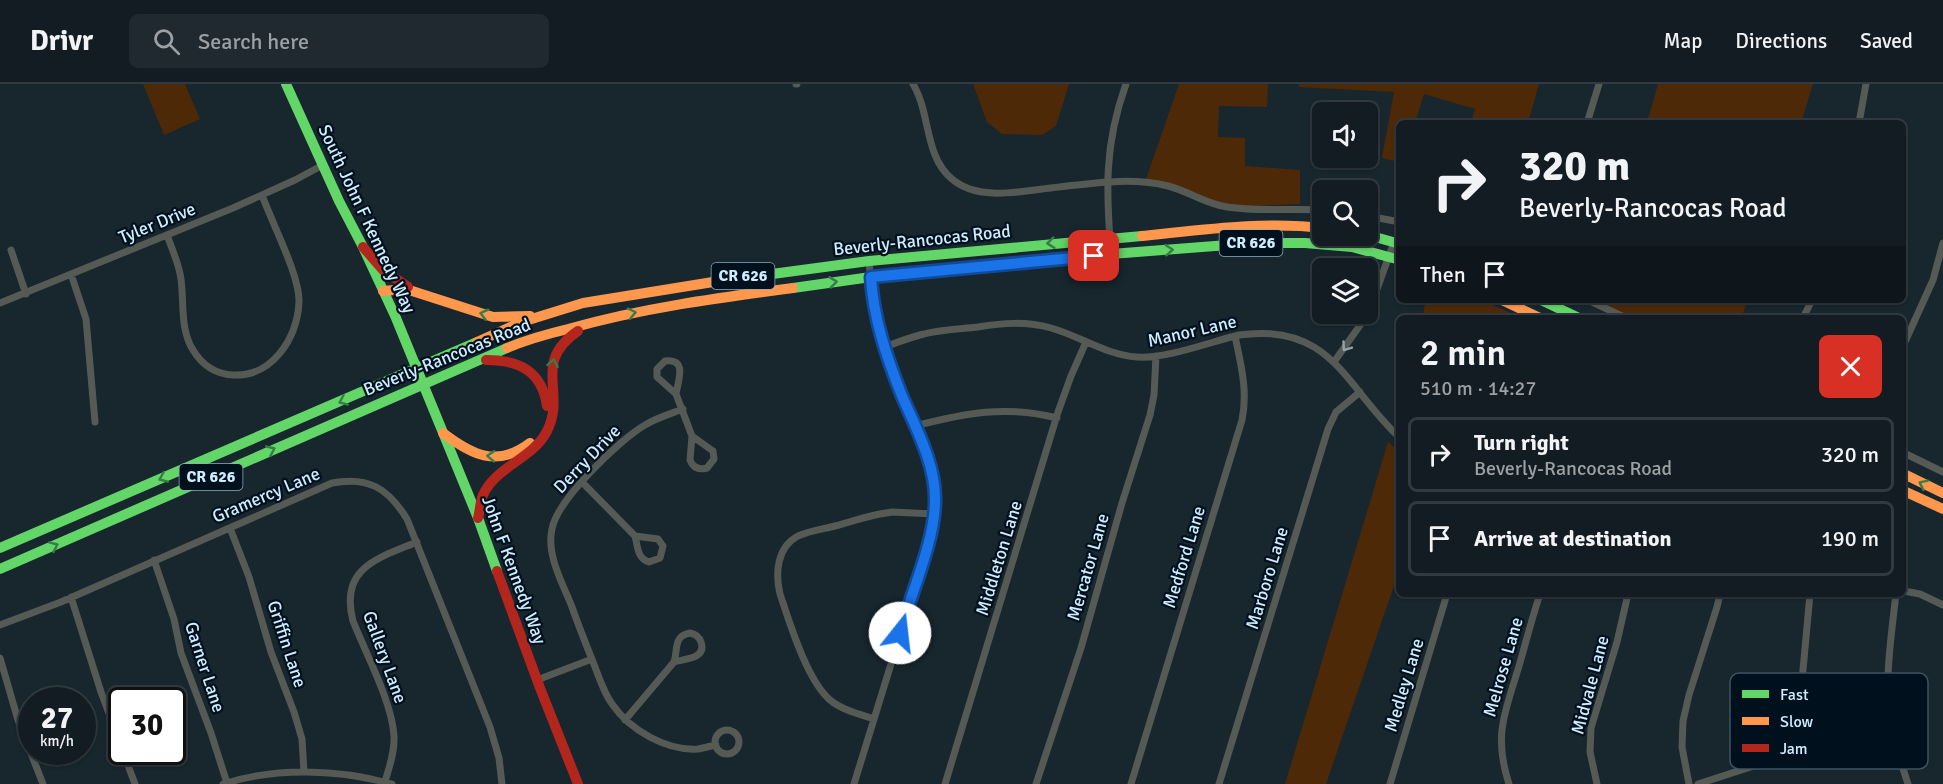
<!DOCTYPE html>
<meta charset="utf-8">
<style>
body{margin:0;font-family:Signika,sans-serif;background:#1f292f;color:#f1f3f6;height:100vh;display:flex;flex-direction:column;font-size:22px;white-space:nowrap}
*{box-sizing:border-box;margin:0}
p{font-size:20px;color:#9ca1a5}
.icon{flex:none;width:33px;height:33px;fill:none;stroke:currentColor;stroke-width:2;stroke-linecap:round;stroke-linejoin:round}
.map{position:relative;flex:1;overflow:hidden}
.drawer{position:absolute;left:1396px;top:231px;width:510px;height:282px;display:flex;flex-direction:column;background:#121c22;border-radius:9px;box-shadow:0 2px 4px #0004,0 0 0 2px #313a40}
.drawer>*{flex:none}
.hud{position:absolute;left:1396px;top:36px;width:510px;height:183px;border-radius:9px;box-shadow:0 2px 4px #0004,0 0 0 2px #313a40;background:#121c22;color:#f1f3f6;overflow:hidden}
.buttons{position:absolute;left:1312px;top:18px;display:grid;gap:12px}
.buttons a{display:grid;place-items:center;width:66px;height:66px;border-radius:9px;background:#121c22;box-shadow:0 2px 4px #0004,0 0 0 2px #313a40;font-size:30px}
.speed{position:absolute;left:18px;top:603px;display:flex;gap:12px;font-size:30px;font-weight:700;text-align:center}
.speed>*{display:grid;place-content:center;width:78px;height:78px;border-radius:50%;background:#121c22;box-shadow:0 2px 4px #0004,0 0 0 2px #313a40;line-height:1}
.speed small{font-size:15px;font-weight:400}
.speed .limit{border:3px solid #111;border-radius:9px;background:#fff;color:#111}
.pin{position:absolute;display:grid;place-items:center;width:51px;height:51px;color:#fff;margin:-26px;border-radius:12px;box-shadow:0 3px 9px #0006}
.me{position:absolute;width:66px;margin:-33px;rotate:16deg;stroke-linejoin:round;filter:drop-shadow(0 0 4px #0008)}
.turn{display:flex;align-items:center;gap:21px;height:126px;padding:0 24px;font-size:27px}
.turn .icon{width:78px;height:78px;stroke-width:2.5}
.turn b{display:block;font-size:42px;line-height:51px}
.then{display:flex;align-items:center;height:57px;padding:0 24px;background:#0003;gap:12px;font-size:22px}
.round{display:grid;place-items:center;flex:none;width:63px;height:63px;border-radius:9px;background:#1f292f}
.head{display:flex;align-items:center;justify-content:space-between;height:102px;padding:0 24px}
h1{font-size:36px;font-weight:600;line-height:45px}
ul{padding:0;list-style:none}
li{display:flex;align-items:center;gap:18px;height:75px;margin:0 12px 9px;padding:0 12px;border:3px solid #313a40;border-radius:9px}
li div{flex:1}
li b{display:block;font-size:22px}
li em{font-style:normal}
header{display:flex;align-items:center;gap:36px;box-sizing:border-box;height:84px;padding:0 30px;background:#121c22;border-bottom:2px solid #313a40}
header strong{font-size:28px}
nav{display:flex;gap:33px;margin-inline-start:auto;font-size:21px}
.search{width:420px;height:54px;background:#1f292f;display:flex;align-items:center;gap:15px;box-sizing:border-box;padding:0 21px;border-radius:9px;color:#9ca1a5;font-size:22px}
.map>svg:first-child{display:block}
</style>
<header>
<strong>Drivr</strong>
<div class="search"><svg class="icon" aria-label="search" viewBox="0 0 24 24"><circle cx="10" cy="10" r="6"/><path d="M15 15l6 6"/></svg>Search here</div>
<nav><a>Map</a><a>Directions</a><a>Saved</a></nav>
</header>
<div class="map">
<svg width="1943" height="700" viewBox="0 0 1943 700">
<rect width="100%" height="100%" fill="#18262e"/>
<path fill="#4e2908" d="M143,0H185L200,35L164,51Z
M973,0H1069L1056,42L1042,51L1002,50L987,38Z
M1179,0H1268L1267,23L1219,22L1218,53L1245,54V82L1300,86V120L1224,123L1145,98Z
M1299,0H1539L1528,39H1471L1475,25L1424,10L1415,39H1400L1399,78L1382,74L1394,8L1299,3Z
M1658,0H1813L1801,39H1647Z
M1426,216H1481L1522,234H1422Z
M1601,216H1748L1741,234H1625L1599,222Z
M1388,358L1399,368V487L1326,700H1285Z"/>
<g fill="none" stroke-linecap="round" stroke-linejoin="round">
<path stroke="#555a55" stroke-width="7" d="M796,0H797
M913,0C931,30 924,72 952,95C980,119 1026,106 1059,103C1094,99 1133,93 1168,102C1188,107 1206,120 1227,123C1259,128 1291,124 1323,126
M1587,39L1599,0
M1859,39L1866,0
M1368,132L1400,138
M167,151C172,165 179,180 181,195C184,217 180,246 193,266C202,281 215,290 233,291C272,293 297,255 299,218C300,192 272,139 262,111
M11,166L26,210
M1111,170C1106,107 1104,61 1126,0
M71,190L86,235L95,338
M1588,216L1626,234
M0,219L233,124L295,96L323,81
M1803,234L1812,216
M1904,260L1933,196L1943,159
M885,263C898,258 911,253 924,250C942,245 960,245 978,243C1003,239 1026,237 1051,244C1080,252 1106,271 1137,273C1166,275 1210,258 1239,251C1332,238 1345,303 1400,354
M665,277C688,274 678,297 676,310L657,293V285Z
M1334,278L1368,230L1394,158
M676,310L692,352
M683,325C670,330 656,334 645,341C619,356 557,416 552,445C546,471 563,500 572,523C579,543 587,563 595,583C600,596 604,609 612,620C630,646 666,667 698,665C704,664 710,662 716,661
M915,342C965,329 1006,321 1057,334
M692,352L713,367L714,375L707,384C699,386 693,384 690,376Z
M1904,369L1943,388
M582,398L635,452
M230,444L249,493L271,568L294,628L302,655L304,688
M635,452L658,455L663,462L660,474L649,478C637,474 638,463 635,452Z
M154,476L174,535L181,569L211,649L227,699
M1904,507L1920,510L1943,521
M1896,510C1892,544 1886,588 1888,623C1890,649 1900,675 1908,700
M71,513L101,608L122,664
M0,541L61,518L332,399C368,392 388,404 407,435L490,643L499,674L502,700
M690,549C695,550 699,552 701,558C707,575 684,575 674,578C678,566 673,552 690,549Z
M0,574L18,636L43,700
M537,596L592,575
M874,635C859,630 842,626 830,616C807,596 790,540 780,510C775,489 777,463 798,452C809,447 823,445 835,442C850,438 864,433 880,430L892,428L934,430
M625,636L674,578
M715 658a12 12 0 1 1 24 0a12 12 0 1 1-24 0Z
M123,668L135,700
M385,698C389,683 395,668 394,652C392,618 366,570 353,537C339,483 379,474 417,458
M223,700C276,683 338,685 392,700
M854,700L928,460L935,427L933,393L880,249L873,217L869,177
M945,700L1058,328L1071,292L1086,258
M1036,700L1081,564L1122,419L1150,331L1154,311L1156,272
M1131,700L1242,336C1248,307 1241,281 1235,252
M1219,700L1328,345L1336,328L1360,308
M1390,700L1447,510
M1509,700C1493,651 1505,629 1519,582C1526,558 1532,534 1540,510
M1597,700L1590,668L1591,644L1617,558L1628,510
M1689,700L1682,663L1683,637L1689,611L1717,523L1720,510
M1698,700L1763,679L1781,668L1789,661L1798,640L1810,510"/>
<path stroke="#63d668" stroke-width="10" d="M286,0L339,117L363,163L396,234L478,434L497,487
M1368,151L1400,160
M713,198L869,177L1142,152
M793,204L871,193L1111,170L1254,159H1305L1352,163L1400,176
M1541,216L1579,234
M0,464L477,258
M0,485L507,264"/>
<path stroke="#ff974d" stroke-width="10" d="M1142,152C1202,146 1263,137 1323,144
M383,207L406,205L493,233L530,232
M1502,216L1540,234
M477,258L522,238L583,219L713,198
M507,264C526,256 547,250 568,245C642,224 717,214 793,204
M443,349C472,371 497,384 530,359
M1904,390L1943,409
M1904,407L1943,425"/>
<path stroke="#b3261e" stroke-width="10" d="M363,163L383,186L408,203
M486,276C519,276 542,287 547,322
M478,434C480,427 480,418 483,411C496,382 533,375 547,347C567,308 531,279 578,247
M497,487L540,604L578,700"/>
</g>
<defs><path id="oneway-chevron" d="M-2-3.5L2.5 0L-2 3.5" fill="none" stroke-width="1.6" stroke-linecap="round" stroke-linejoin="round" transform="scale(1.5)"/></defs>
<g stroke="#367d46">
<use href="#oneway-chevron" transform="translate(1051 159) rotate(174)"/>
<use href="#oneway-chevron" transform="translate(1169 166) rotate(-4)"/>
<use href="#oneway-chevron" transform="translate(833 198) rotate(-7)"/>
<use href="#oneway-chevron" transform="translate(632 229) rotate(-12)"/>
<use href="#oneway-chevron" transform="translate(484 230) rotate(-166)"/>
<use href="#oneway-chevron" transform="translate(553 279) rotate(-80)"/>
<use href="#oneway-chevron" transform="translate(343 317) rotate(156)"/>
<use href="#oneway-chevron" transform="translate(271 366) rotate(-24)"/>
<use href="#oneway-chevron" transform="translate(491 372) rotate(-177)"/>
<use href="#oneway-chevron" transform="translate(163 394) rotate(157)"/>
<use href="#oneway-chevron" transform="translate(1923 400) rotate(-154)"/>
<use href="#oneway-chevron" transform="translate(54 462) rotate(-24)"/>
</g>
<use stroke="#92a4aa" href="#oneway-chevron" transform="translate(1346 263) rotate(126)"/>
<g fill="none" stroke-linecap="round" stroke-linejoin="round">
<defs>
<path id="route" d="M900,549C911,509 935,457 935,417C936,381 916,344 902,312C887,274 873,234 871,193L1094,172"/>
</defs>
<use href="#route" stroke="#114b97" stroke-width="15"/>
<use href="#route" stroke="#1a73e8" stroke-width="10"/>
</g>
<g text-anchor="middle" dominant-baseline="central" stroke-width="4.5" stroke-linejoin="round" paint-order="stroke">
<g fill="#00111d" stroke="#91abbb" stroke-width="1.5">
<rect x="1219.5" y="146" width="63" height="26" rx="4.5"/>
<rect x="711.5" y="179" width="63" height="26" rx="4.5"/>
<rect x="179.5" y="380" width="63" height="26" rx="4.5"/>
</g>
<g font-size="16" font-weight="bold" fill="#cfedff">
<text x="1251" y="159">CR 626</text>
<text x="743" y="192">CR 626</text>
<text x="211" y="393">CR 626</text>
</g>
<g font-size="18" fill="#cfedff" stroke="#00111d">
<text transform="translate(367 135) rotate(65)">South John F Kennedy Way</text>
<text transform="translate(157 139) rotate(-22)">Tyler Drive</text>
<text transform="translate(922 156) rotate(-6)">Beverly-Rancocas Road</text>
<text transform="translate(1192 247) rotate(-13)">Manor Lane</text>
<text transform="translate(447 273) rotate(-22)">Beverly-Rancocas Road</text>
<text transform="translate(587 375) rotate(-46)">Derry Drive</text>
<text transform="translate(266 411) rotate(-23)">Gramercy Lane</text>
<text transform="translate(1184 473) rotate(-73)">Medford Lane</text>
<text transform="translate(999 474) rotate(-73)">Middleton Lane</text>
<text transform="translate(1088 483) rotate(-74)">Mercator Lane</text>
<text transform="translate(514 486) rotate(70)">John F Kennedy Way</text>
<text transform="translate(1267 494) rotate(-73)">Marboro Lane</text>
<text transform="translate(287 560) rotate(72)">Griffin Lane</text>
<text transform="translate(385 573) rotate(70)">Gallery Lane</text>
<text transform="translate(205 583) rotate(72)">Garner Lane</text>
<text transform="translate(1503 583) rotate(-74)">Melrose Lane</text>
<text transform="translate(1404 601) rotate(-73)">Medley Lane</text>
<text transform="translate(1590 601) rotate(-75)">Midvale Lane</text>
</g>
</g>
<rect x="1730" y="589" width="198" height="96" rx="9" fill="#00111d" stroke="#3e5361" stroke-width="1.5"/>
<rect x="1742" y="606" width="27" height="8" fill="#63d668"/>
<rect x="1742" y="633" width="27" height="8" fill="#ff974d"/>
<rect x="1742" y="660" width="27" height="8" fill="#b3261e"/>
<g font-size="16" fill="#cfedff">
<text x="1780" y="616">Fast</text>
<text x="1780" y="643">Slow</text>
<text x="1780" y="670">Jam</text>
</g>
</svg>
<div class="buttons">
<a><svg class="icon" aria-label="sound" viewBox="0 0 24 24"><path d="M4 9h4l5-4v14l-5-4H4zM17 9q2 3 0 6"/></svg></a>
<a><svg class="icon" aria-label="search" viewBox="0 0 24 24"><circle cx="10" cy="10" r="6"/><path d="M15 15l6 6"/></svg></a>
<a><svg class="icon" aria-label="layers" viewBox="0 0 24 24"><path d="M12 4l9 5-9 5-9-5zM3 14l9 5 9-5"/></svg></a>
</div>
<div class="speed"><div>27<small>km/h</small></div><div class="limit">30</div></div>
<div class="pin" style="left:1094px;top:172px;background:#d93025"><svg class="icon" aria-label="arrive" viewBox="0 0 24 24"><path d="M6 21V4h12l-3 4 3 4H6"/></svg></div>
<svg class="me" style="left:900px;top:549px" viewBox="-20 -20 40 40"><circle r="19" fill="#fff"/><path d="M0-13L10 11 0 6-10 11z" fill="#1a73e8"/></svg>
<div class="hud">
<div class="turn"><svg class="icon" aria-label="right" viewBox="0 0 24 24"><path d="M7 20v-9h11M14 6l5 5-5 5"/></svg><div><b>320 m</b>Beverly-Rancocas Road</div></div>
<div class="then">Then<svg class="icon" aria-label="arrive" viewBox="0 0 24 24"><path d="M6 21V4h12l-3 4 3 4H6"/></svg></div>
</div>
<section class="drawer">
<div class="head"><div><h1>2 min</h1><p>510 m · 14:27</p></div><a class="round" style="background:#d93025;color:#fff"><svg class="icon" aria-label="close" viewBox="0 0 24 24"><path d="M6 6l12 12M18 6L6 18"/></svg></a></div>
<ul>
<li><svg class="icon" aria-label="right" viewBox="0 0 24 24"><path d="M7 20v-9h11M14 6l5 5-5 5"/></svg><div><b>Turn right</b><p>Beverly-Rancocas Road</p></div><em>320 m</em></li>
<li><svg class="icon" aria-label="arrive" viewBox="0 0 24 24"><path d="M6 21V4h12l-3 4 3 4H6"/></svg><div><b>Arrive at destination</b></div><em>190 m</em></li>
</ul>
</section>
</div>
